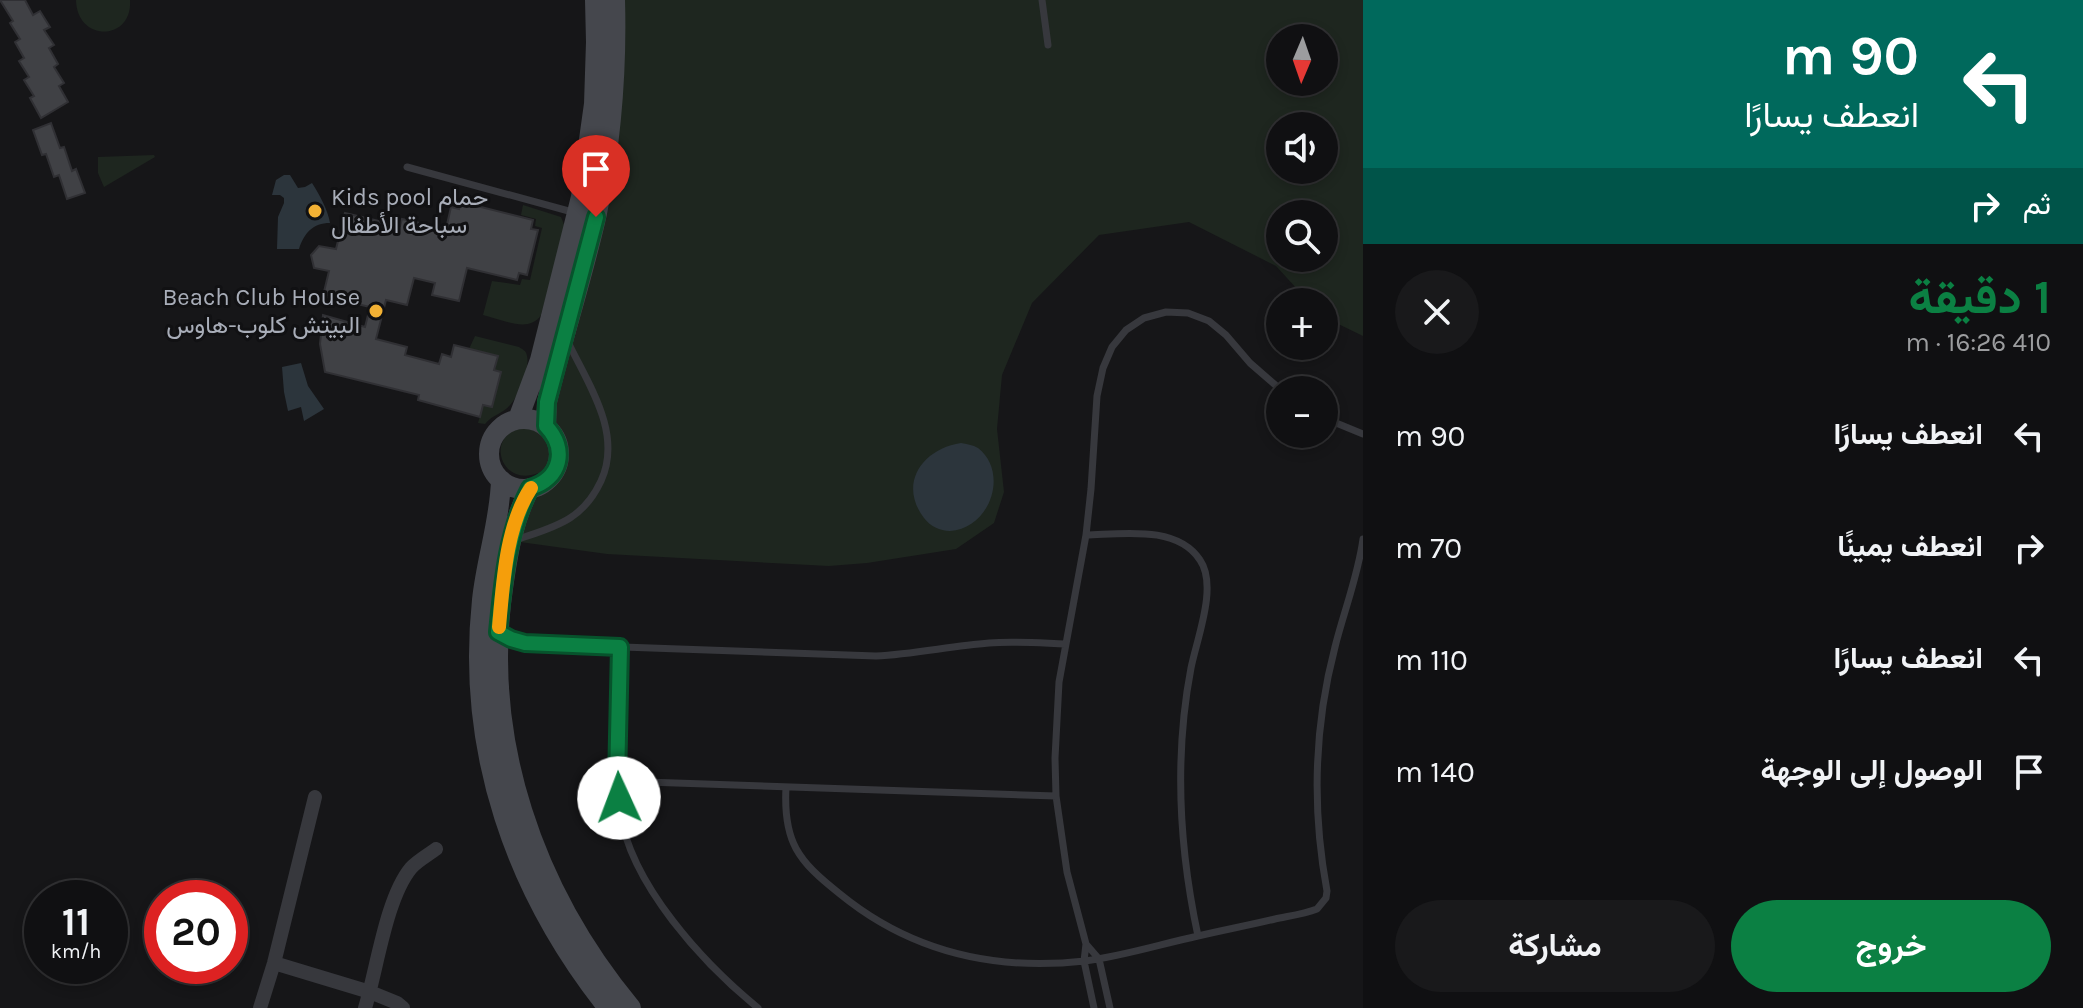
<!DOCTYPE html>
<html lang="ar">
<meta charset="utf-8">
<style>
body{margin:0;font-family:Karla,Vazirmatn,sans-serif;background:#19191b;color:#f1f3f6;direction:rtl;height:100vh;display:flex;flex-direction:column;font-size:30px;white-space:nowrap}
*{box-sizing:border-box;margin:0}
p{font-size:26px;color:#9c9d9f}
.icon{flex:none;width:44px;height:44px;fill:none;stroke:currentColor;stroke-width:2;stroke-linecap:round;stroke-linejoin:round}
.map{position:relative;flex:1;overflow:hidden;direction:ltr}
.panel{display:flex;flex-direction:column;background:#101012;width:720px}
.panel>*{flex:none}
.banner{background:#00695c;color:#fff;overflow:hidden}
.needle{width:52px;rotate:182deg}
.buttons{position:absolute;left:1266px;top:24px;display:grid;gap:16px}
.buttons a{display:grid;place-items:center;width:72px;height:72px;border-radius:50%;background:#101012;box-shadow:0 4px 12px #0003,0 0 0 2px #303032;font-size:40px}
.speed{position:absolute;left:24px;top:880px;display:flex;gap:16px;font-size:40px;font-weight:700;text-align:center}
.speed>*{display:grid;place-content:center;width:104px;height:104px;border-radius:50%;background:#101012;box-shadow:0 4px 12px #0003,0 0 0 2px #303032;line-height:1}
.speed small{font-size:20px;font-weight:400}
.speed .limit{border:12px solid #d22;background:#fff;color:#111}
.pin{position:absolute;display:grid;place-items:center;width:68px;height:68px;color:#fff;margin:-82px -34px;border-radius:50% 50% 50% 0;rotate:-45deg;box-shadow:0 0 8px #0007}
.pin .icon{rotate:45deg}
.me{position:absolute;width:88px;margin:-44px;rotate:358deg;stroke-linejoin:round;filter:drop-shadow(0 0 6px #0008)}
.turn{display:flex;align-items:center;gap:28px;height:168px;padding:0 32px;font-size:36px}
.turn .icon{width:104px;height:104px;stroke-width:2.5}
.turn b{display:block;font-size:56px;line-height:68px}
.then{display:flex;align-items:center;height:76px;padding:0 32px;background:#0003;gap:16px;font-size:30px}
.round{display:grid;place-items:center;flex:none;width:84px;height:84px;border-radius:42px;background:#19191b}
.head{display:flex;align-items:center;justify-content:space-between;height:136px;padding:0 32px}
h1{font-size:48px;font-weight:700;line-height:60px;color:#0b8043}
.action{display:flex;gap:16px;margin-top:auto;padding:16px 32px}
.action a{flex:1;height:92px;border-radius:48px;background:#0b8043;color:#fff;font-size:32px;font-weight:700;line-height:92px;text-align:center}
.action a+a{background:#19191b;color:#f1f3f6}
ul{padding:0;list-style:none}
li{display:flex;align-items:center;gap:24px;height:112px;padding:0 32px}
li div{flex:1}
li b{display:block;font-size:30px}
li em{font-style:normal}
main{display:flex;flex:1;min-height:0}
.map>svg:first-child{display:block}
</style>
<main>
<section class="panel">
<div class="banner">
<div class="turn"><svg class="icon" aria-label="left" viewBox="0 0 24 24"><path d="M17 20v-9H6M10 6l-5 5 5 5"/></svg><div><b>90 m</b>انعطف يسارًا</div></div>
<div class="then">ثم<svg class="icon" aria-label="right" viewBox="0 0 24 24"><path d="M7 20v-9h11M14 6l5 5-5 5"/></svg></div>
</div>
<div class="head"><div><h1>1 دقيقة</h1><p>410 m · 16:26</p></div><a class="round"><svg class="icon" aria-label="close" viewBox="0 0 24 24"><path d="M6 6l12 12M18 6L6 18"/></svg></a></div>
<ul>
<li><svg class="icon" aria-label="left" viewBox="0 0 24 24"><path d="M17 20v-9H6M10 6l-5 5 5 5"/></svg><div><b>انعطف يسارًا</b></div><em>90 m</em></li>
<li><svg class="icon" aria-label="right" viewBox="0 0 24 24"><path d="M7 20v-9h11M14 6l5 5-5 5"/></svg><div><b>انعطف يمينًا</b></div><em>70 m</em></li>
<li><svg class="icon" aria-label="left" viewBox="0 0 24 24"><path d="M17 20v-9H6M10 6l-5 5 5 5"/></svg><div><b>انعطف يسارًا</b></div><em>110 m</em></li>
<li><svg class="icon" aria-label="arrive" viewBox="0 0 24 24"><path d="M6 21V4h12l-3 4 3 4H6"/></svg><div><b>الوصول إلى الوجهة</b></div><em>140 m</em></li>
</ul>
<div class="action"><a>خروج</a><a>مشاركة</a></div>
</section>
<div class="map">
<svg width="1363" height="1008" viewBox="0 0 1363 1008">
<rect width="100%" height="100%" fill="#161618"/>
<path fill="#1e261f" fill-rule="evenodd" d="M76,0H130C133,41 77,43 76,0Z
M620,0H1363V336L1324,317V302H1309L1276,266L1189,222L1099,235L1032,303L1002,375L997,429L1004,492L994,523L956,549L867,563L829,566L607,554L520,542L538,473C502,488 485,438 519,429C530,426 540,433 546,440L603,221ZM1280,38H1324V82H1280ZM1280,126H1324V170H1280ZM1280,214H1324V258H1280Z
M154,155L155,157L104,187L98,173V157Z
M523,205L561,217L565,227L541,315C529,334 501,319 483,315L492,281L520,285L522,279L530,280L542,228L535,226L536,219L521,215Z
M475,336L519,347C523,350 526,350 527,356C530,367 518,397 510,405C503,414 493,414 485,424L478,423L483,405L492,407L501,373L494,370L498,356L469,349Z"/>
<path fill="#2c353c" d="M284,175H290L298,188L305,187L312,183C319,194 328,210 330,223C313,223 304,233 299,249H277L278,217L284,203V198L280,195H272L276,180Z
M301,363L308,386L324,409L304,421L301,407L288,411L284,392L282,367Z
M961,443C966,444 973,445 978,448C1009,472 991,528 950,531C940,531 930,526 924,518C898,484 922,449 961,443Z"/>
<path fill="#404145" stroke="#303034" stroke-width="2" d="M0,0H25L33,15L40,11L50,27L44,30L54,45L49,48L58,64L54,67L64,83L59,86L68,102L41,118L30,98L34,96L24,80L29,77L19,61L24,58L15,42L20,39L10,23L13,21Z
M51,123L60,148L64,147L72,171L76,169L85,193L67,199L59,175L54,177L46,154L42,155L33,130Z
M461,202L533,220L531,229L538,230L527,275L519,273L517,280L467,268L459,301L432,295L435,283L414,278L407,305L386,300L376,339L407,347L405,355L439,364L442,354L451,357L454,345L498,356L494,370L501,372L492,407L483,405L480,417L418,400L419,395L325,372L320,344L323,315L365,327L370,307L323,296L329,271L314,268L311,255L319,246L336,249L345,213L400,226L402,219L446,229L451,207L459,209Z"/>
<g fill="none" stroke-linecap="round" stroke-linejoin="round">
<path stroke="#37383d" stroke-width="7" d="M1042,0L1048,45
M407,167L576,213
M1324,418L1363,434
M1086,535C1123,534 1177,525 1200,560C1218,586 1197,638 1191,668C1174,757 1179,847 1198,936
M513,541C532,534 553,529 570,518C584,509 594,496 601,481C623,433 588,384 568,342
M502,634L525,643L538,644L876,656C914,654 951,646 989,643C1014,641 1039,643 1065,644
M620,647C619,699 612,762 620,812C631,885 703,963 758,1008
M617,781L1056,796
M786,787C783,842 798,861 840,894C911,952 995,971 1085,961C1123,956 1161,944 1198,936C1224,930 1250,925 1275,919C1289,916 1304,914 1317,909L1326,898L1327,891C1312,810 1314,727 1335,647C1344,611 1358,576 1363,539
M1086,944L1084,961L1094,1008
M1110,1008L1099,959L1086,944L1067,872L1056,796L1055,758L1059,682L1086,535L1091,489L1097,396L1103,368L1112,347L1126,330L1144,318L1166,312L1188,313L1209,321L1226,335L1250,363L1281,390"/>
<path stroke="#37383d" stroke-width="14" d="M274,963L370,992L397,1003L403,1008
M260,1008L274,963L315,797
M365,1008C377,969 386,898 411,868C417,861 428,855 436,849"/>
<path stroke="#45474d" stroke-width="20" d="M489 454a35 35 0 1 1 70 0a35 35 0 1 1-70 0Z
M518,419L540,360L581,197L594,104L596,42L595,0
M546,426L547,402C562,339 583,277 597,213C611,143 617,71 615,0
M501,480C500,521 486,560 482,600C466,751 515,891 608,1008
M530,488C513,520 508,553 503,588C481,740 534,891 631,1008"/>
</g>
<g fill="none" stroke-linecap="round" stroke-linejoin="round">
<defs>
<path id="route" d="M596,217L547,402L546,426C568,449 561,479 530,488C507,532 503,583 498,632L511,639L525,643L620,647L617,781L619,798"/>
</defs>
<use href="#route" stroke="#07532c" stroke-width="20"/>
<use href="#route" stroke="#0b8043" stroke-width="14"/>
<path stroke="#f59e0b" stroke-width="14" d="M499,627C503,583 506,525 531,488"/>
</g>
<g fill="#f2b134" stroke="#111113" stroke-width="3">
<circle cx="315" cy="211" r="8"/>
<circle cx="376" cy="311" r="8"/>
</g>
<g text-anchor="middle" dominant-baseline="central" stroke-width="6" stroke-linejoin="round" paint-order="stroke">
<g font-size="24" fill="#a8adb8" stroke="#111113" text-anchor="start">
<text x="331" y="197">Kids pool حمام<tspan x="331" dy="28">سباحة الأطفال</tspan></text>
<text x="360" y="297" text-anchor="end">Beach Club House<tspan x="360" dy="28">البيتش كلوب-هاوس</tspan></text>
</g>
</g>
</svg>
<div class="buttons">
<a><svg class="needle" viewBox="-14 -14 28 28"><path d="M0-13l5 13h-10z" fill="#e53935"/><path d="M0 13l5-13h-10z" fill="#9c9d9f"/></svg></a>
<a><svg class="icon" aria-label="sound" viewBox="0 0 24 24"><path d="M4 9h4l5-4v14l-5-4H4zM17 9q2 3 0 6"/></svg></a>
<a><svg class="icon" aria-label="search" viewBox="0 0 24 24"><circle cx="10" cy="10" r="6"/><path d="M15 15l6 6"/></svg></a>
<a>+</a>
<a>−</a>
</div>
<div class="speed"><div>11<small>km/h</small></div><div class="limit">20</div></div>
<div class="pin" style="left:596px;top:217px;background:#d93025"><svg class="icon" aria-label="arrive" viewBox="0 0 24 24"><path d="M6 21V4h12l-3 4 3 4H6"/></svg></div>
<svg class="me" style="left:619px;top:798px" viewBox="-20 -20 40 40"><circle r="19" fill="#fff"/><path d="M0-13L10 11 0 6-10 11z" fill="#0b8043"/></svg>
</div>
</main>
